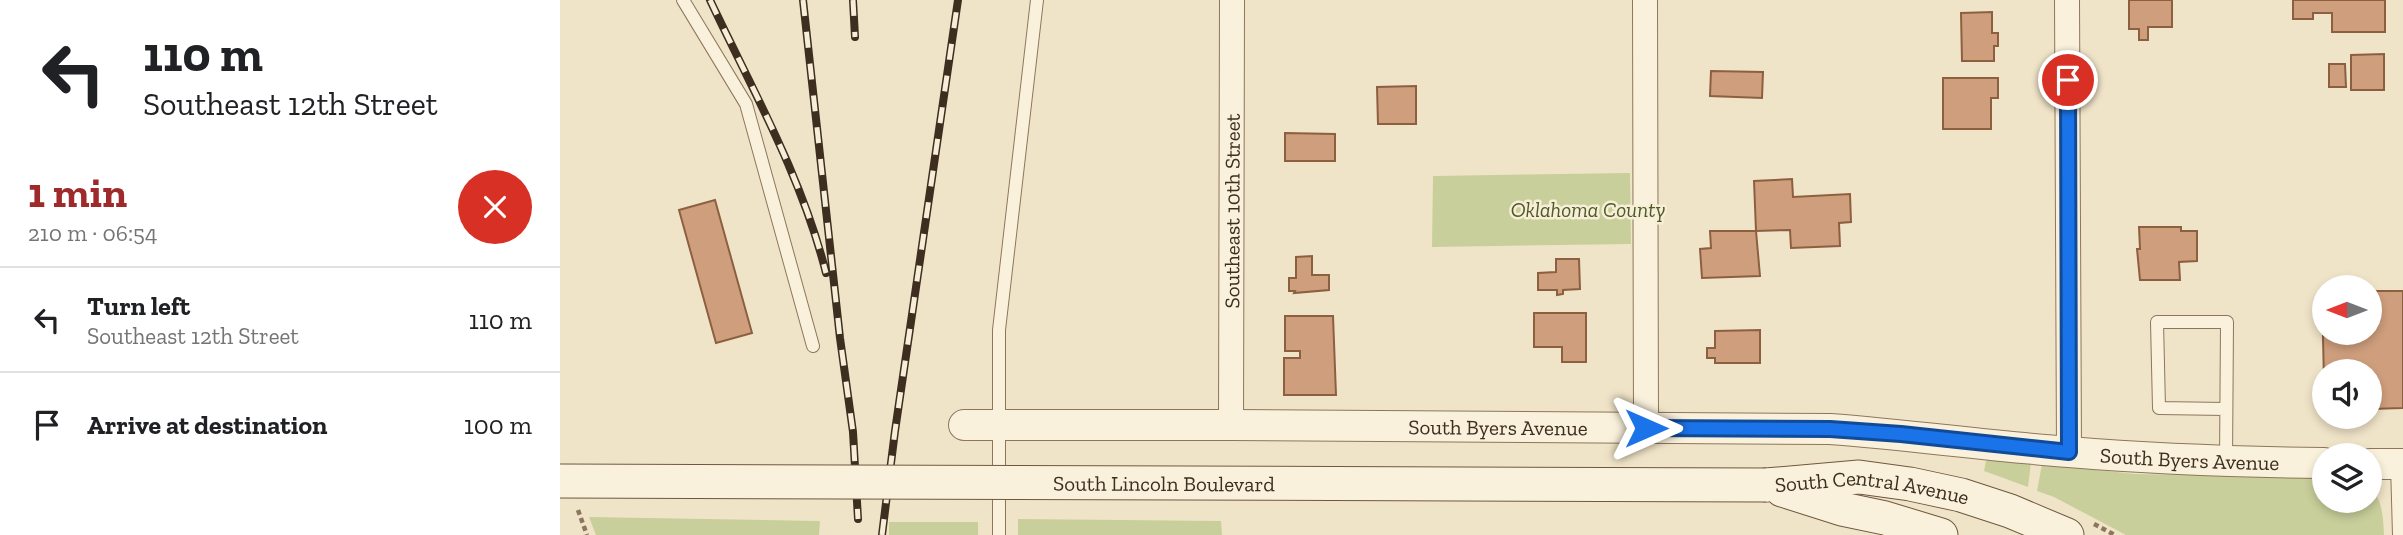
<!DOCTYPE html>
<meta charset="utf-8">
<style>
body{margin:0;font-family:"Zilla Slab",serif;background:#f6f6f6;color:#202124;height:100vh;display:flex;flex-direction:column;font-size:26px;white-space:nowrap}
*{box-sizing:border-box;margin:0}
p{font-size:23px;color:#757577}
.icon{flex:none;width:38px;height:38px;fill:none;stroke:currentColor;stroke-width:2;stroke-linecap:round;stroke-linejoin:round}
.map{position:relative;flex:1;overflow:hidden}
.drawer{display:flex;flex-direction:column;background:#fff;width:560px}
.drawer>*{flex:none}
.banner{background:#fff;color:#202124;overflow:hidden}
.needle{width:46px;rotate:270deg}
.controls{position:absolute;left:1752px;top:275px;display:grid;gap:14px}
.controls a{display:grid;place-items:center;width:70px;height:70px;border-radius:50%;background:#fff;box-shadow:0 4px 10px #0003;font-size:35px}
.pin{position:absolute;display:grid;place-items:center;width:60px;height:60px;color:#fff;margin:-30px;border:4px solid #fff;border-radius:50%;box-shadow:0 2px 7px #0007}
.me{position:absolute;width:77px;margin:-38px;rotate:90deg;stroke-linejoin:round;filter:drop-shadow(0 0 5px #0008)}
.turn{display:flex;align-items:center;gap:24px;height:147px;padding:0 28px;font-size:32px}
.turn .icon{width:91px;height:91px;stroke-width:2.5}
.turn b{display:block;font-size:49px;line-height:60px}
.round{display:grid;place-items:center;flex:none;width:74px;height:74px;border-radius:37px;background:#f6f6f6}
.overview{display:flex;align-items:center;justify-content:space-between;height:119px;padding:0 28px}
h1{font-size:42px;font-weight:700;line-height:52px;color:#9e2a2b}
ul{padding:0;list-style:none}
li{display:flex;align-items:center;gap:21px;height:105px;padding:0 28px;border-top:2px solid #e0e0e0}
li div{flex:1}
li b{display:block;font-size:26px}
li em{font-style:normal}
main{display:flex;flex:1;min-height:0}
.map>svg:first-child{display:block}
</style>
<main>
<section class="drawer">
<div class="banner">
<div class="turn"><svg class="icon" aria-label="left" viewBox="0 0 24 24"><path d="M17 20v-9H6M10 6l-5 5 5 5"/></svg><div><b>110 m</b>Southeast 12th Street</div></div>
</div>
<div class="overview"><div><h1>1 min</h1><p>210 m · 06:54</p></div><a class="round" style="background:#d93025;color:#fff"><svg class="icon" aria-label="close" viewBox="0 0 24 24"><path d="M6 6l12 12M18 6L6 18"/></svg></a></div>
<ul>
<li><svg class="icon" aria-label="left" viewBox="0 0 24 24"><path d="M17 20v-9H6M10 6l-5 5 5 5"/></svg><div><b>Turn left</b><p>Southeast 12th Street</p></div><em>110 m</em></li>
<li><svg class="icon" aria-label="arrive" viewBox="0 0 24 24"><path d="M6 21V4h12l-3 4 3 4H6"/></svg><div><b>Arrive at destination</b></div><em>100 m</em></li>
</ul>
</section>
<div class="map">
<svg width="1843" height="535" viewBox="0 0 1843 535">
<rect width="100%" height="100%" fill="#f0e4c8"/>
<path fill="#c9cf9b" d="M1070,173L1071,244L872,247L873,176Z
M1427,456L1471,462L1468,487L1424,471Z
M1482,464L1575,474L1764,477V500H1810V487C1823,500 1823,517 1824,535H1566L1494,497L1477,491Z
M29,517L260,521L259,535H36Z
M458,519L661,521L662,535H458Z
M329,522H418V535H329Z"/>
<path fill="#cf9f7d" stroke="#8d5f41" stroke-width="2" d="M1569,0H1612V27H1588V40H1579V29H1569Z
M1733,0H1825V32H1772V13H1753V19H1733Z
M1432,12V33H1438V46H1434V61H1402L1401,13Z
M1824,54V90H1791V55Z
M1769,64H1785L1786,87H1769Z
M1151,71L1203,72L1202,98L1150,96Z
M1383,78H1438V98H1431V129H1383Z
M856,86V124H818L817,87Z
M725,133L775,134V161H725Z
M1232,179L1233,197L1290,194L1291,222L1279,223L1280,246L1231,248L1230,230L1196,231L1194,181Z
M155,200L192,333L156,343L119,210Z
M1579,227H1621V231H1637V261L1619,262L1620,280H1580L1577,249H1580Z
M1150,231H1196L1200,276L1142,278L1140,249L1151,248Z
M752,256V275H769V290L734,293L735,291H729V278H736V257Z
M996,259H1019L1020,289L1003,290V294L997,295V290H978V273L996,272Z
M1810,291H1843V408L1810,409V371H1764V382L1762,292H1764V332H1810Z
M974,313H1026V362H1002V347H974Z
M725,316H773L776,395H724V358H740V351H725Z
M1200,330V363H1155V358H1147V348H1155V331Z"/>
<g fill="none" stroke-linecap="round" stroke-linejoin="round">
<defs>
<path id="service" d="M123,0L186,104L253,346
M1666,409L1599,408L1597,322H1667L1666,462
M1837,464L1839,535
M439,535V330L477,0"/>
<g id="minor">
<path d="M1085,0L1086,428"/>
<path d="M1507,0L1509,452"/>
<path id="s1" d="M671,425L672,0"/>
</g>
<g id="tertiary">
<path id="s2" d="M404,425H671L1270,429C1350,435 1429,446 1509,452C1594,459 1679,462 1764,463"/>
<path d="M1810,464H1843"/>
</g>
<g id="secondary">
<path id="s3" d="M1206,485L1299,477L1350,484L1401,495L1450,511L1507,535"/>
<path d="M1222,490L1282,509L1325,518L1381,535"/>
</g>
</defs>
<use href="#service" stroke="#8d765c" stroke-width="14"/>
<use href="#minor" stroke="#8d765c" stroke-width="26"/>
<use href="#tertiary" stroke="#8d765c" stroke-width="32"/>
<use href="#secondary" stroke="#6f573f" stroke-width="35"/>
<path stroke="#8d765c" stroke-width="4.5" stroke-dasharray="5 3.5" stroke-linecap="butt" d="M18,510L27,535
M1534,524L1555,535"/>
<use href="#service" stroke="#faf1dc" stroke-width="12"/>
<use href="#minor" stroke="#faf1dc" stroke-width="24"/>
<use href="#tertiary" stroke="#faf1dc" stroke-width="30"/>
<use href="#secondary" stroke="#faf1dc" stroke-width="33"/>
<defs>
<path id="rail" d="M150,0C192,89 242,177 266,273
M243,0L280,338L293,432L298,519
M293,0L295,37
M322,535L335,431L398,0"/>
</defs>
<use href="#rail" stroke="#3d2e20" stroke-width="8"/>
<use href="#rail" stroke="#f7eed8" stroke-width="5" stroke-dasharray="16" stroke-linecap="butt"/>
<defs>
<g id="secondary-bridge">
<path id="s4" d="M0,481L1206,485"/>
</g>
</defs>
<use href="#secondary-bridge" stroke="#6f573f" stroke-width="35" stroke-linecap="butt"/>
<use href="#secondary-bridge" stroke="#faf1dc" stroke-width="33"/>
</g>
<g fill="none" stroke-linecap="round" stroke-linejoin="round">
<defs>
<path id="route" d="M1086,428L1270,429L1341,434L1509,452L1508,80"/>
</defs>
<use href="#route" stroke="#114b97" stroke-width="18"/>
<use href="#route" stroke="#1a73e8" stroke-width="12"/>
</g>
<g text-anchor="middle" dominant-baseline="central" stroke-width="5" stroke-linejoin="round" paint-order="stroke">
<g font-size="21" font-style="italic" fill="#4d5a26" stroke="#f7eed8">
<text x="1028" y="209">Oklahoma County</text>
</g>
<g font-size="21" fill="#3d2e20" stroke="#f7eed8">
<text stroke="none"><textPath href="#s1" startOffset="214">Southeast 10th Street</textPath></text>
<text stroke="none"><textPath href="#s2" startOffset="534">South Byers Avenue</textPath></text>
<text stroke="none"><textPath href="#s2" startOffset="1227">South Byers Avenue</textPath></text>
<text stroke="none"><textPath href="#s4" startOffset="604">South Lincoln Boulevard</textPath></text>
<text stroke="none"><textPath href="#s3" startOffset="107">South Central Avenue</textPath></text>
</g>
</g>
</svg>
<div class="controls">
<a><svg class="needle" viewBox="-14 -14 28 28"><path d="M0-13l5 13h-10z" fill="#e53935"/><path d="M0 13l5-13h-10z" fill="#757577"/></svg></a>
<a><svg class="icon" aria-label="sound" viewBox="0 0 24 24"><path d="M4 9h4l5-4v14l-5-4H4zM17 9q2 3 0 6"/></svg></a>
<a><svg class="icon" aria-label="layers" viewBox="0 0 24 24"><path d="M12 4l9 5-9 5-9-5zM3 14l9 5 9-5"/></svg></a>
</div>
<div class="pin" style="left:1508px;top:80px;background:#d93025"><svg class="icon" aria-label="arrive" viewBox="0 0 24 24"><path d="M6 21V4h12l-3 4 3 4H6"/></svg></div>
<svg class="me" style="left:1086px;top:428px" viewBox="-20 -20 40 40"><path d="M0-17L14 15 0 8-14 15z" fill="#1a73e8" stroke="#fff" stroke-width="4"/></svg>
</div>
</main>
